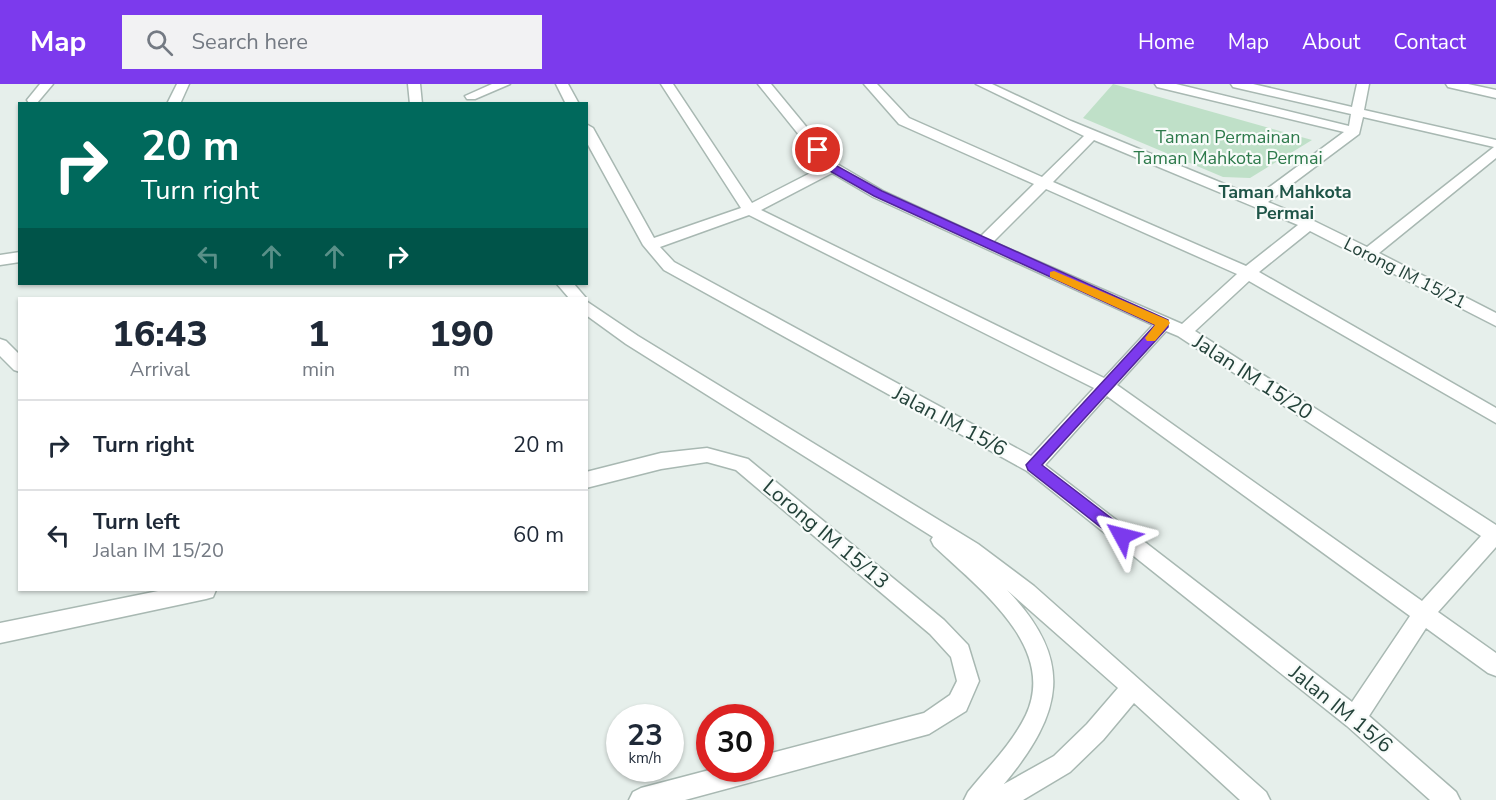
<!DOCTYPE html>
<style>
body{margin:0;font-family:"Nunito Sans",sans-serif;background:#f2f2f3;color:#1f2937;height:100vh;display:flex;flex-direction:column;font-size:22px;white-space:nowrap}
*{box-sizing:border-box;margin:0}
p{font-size:20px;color:#747a83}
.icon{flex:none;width:33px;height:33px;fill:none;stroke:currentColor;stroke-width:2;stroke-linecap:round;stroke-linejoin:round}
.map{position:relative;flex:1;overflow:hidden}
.details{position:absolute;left:18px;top:213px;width:570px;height:294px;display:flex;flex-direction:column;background:#fff;border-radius:0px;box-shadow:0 2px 4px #0004}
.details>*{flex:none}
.top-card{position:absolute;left:18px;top:18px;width:570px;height:183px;border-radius:0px;box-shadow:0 2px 4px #0004;background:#00695c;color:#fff;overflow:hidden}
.speed{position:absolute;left:606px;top:620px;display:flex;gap:12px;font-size:30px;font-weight:700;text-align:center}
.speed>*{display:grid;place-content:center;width:78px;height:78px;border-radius:50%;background:#fff;box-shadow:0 2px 4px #0004;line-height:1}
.speed small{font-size:15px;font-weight:400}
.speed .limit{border:9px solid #d22;background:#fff;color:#111}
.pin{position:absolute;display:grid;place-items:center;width:51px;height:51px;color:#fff;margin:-26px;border:3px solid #fff;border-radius:50%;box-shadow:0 2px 6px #0007}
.me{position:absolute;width:66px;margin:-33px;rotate:308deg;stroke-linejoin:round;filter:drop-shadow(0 0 4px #0008)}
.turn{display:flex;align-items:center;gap:21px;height:126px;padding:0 24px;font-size:27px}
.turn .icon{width:78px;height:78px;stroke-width:2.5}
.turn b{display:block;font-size:42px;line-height:51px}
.lanes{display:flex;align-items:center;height:57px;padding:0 24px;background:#0003;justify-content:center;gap:30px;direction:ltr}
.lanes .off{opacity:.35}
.eta{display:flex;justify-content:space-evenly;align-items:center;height:102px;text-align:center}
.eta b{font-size:36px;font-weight:800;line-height:42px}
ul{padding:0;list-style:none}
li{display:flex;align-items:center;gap:18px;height:90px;padding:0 24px;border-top:2px solid #e0e1e3}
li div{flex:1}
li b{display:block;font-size:22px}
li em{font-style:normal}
header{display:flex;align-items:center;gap:36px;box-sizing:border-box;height:84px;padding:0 30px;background:#7c3aed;color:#fff}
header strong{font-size:28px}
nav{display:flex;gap:33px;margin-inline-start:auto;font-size:21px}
.search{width:420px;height:54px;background:#f2f2f3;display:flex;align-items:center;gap:15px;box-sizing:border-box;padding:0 21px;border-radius:0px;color:#747a83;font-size:22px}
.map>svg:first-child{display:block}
</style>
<header>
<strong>Map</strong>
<div class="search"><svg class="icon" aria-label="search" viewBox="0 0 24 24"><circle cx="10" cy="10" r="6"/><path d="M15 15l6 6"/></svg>Search here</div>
<nav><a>Home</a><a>Map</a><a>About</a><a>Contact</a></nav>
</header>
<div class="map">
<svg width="1496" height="716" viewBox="0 0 1496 716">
<rect width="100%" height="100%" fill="#e6efeb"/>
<path fill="#bfe0c8" d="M1113,0L1312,56L1250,94L1223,93L1083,34Z"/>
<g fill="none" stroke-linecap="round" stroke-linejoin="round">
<defs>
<path id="minor" d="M40,0H53L37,19H29L27,16Z
M177,0H189L180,20H167Z
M408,0H420L422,20H410Z
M492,0H510L475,15H467L465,12Z
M556,0H568L579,20H566Z
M661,0H673L752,119L824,82L758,0H771L837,80L883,107L981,152L1034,100L899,40L864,0H877L909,34L1042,93L1084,52L976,0H992L1071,37L1256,113L1344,48L1157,3L1155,0H1176L1349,42L1351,30L1233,3L1231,0H1253L1352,23L1357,0H1369L1364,26L1496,56V74L1379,169L1496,229V242L1310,147L1259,188L1496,324V339L1249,197L1195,247L1496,441V463L1438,528L1496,569V592L1488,589L1426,544L1369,632L1456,708L1460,716H1430L1347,642L1027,387L664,186L643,161L586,57V40L593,44L654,154L741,124ZM1363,33L1494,63L1367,163L1314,137L1268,118L1359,50ZM1094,56L1298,141L1246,182L1053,98ZM832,89L873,113L1153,241L1104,294L761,126ZM1046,105L1237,190L1182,240L993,158ZM749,131L1094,304L1031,372L674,178L660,163ZM1166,247L1178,252L1481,452L1422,517L1117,301ZM1107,312L1410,532L1352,618L1045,381Z
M1446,0H1468L1496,6V14L1448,3Z
M20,168V178L0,181V171Z
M557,200H574L586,214H569Z
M586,217L638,252L978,460L1034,502L1266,708L1270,716H1240L1134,619L1103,656L1070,688L1023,716H964L968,708C988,683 1012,660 1026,631C1058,562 977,503 934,462L931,456L933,453L626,260L586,231ZM1007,506L1118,604L1087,640L1054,672L1004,700C1063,629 1075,576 1007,506Z
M0,255L6,257L20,271V288L14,286L0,272Z
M707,364L748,375L944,536L968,561L979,597L966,627L929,650L685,716H629L633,708L641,704L717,684H760V672L924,629L950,611L957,597L951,573L930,550L736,386L707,378L661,385L586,404V388L661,369Z
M163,506H216L213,513L206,515L0,559V539Z"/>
</defs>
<use href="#minor" stroke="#a8b8b2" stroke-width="3"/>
<use href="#minor" fill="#fff" fill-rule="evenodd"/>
</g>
<path fill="#7c3aed" stroke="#51269a" stroke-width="1.5" d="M814,64H821L835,81L882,107L1168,236V243L1042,381L1128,447L1130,452L1128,456L1122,458L1117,456L1028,386L1026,381L1155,241L874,112L828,86L813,66Z"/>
<path fill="#f59e0b" d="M1054,187L1168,236L1170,239L1155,257H1147L1145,254L1155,241L1050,193V188Z"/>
<g text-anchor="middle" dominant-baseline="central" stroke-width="4.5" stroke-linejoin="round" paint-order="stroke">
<g font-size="18" fill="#2d7a4b" stroke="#f7fbf9">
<text x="1228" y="53">Taman Permainan<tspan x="1228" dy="21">Taman Mahkota Permai</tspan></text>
</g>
<g font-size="18" font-weight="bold" fill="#1f5548" stroke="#f7fbf9">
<text x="1285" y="108">Taman Mahkota<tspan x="1285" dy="21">Permai</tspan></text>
</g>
<g font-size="18" fill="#24423a" stroke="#f7fbf9">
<text transform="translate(1405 189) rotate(27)">Lorong IM 15/21</text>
</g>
<g font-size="21" fill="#24423a" stroke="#f7fbf9">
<text transform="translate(1253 293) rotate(33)">Jalan IM 15/20</text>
<text transform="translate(950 337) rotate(28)">Jalan IM 15/6</text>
<text transform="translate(826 450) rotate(40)">Lorong IM 15/13</text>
<text transform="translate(1341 625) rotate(39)">Jalan IM 15/6</text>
</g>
</g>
</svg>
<div class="speed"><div>23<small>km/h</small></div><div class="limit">30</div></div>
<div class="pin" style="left:818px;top:66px;background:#d93025"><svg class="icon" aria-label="arrive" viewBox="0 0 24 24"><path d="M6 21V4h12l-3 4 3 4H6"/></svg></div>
<svg class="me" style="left:1122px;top:452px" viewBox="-20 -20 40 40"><path d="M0-17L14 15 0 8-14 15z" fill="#7c3aed" stroke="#fff" stroke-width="4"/></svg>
<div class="top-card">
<div class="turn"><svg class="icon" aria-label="right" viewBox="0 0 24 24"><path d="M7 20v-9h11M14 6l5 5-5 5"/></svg><div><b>20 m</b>Turn right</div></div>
<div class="lanes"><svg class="icon off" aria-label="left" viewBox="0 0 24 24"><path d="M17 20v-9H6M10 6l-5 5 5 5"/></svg><svg class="icon off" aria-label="ahead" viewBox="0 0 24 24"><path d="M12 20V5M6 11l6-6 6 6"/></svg><svg class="icon off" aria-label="ahead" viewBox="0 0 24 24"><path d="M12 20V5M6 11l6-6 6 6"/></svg><svg class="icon" aria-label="right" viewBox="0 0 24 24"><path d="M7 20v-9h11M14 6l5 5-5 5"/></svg></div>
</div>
<section class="details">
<div class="eta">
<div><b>16:43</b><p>Arrival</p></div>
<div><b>1</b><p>min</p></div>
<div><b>190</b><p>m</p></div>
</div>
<ul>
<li><svg class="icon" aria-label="right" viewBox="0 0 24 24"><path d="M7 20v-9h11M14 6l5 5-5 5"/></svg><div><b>Turn right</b></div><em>20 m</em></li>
<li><svg class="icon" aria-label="left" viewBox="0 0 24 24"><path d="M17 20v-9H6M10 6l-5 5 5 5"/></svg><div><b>Turn left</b><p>Jalan IM 15/20</p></div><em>60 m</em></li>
</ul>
</section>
</div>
